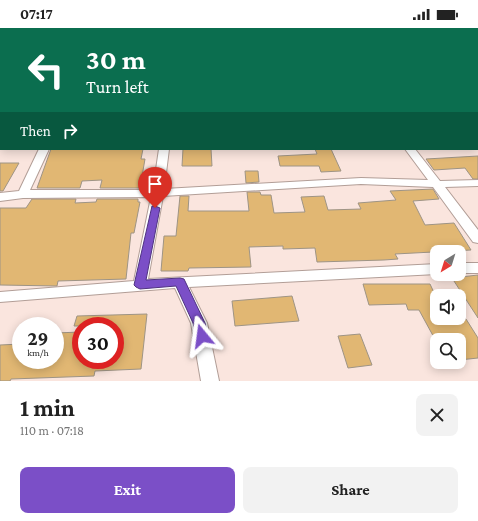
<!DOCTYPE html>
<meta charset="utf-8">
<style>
body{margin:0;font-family:"Crimson Pro",serif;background:#f2f2f2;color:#222;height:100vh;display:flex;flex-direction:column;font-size:15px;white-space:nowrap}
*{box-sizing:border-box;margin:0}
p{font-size:13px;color:#767676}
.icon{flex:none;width:22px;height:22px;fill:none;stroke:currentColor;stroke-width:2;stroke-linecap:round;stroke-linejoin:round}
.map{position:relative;height:353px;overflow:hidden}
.drawer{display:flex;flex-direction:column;background:#fff;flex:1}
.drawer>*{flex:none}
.hud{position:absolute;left:0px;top:0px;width:478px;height:122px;box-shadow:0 2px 10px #0003;background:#0b6e4f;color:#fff;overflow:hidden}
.needle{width:26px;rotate:218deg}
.buttons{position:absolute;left:430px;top:217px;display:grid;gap:8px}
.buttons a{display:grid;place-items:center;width:36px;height:36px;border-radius:8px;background:#fff;box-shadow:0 2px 10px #0003;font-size:20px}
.speed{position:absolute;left:12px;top:289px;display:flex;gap:8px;font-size:20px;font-weight:700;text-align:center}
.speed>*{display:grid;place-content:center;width:52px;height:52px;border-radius:50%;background:#fff;box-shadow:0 2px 10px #0003;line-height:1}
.speed small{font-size:10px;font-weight:400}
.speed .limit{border:6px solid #d22;background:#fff;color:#111}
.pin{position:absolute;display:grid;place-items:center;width:34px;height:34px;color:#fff;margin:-41px -17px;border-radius:50% 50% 50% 0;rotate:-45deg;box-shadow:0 0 4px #0007}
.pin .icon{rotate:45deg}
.me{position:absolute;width:44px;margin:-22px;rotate:344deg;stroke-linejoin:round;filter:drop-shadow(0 0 3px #0008)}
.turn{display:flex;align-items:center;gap:14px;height:84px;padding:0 20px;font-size:18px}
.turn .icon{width:52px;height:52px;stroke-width:2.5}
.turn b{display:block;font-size:28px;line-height:34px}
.then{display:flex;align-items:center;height:38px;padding:0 20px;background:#0003;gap:8px;font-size:15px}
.round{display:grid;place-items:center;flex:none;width:42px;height:42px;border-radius:8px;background:#f2f2f2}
.overview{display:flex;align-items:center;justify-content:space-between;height:68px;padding:0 20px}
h1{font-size:24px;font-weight:700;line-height:30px}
.action{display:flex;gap:8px;margin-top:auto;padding:8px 20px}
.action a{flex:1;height:46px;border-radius:8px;background:#7b4fc7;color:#fff;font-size:16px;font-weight:700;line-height:46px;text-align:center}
.action a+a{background:#f2f2f2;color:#222}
.status{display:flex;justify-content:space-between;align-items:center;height:28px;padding:0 20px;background:#fff;direction:ltr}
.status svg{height:11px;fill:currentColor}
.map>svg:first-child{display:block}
</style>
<div class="status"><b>07:17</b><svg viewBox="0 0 49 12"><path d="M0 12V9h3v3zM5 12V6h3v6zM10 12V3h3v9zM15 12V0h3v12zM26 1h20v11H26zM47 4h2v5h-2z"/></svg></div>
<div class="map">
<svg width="478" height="353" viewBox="0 0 478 353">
<rect width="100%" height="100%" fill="#fae5de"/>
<path fill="#e1b773" stroke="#9e9485" d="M51,121H143L141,131H145L140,160H100L102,152L82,153L80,160H37Z
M183,121H211L212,138H182Z
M315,121H331L341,143L321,144L319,138H280L278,128L317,126Z
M478,128V151H473L465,140L434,142L426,131Z
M0,135H19L3,163H0Z
M245,143H258L259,154L246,155Z
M433,161L439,171L413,173L425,197L454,195L471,222L395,226L398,231L384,232L317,234L315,220L283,221V218L249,219L251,239L189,240L188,243H161L164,208H176L180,168H189L188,183H249L247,164H260L261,167H271L274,185L305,184L301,169L324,168L328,182L361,181L358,175L396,172L390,163Z
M32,171H76L75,175L96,174L97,171H138V174H140L134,205H131L126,251L58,253L57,258L0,257V180H26Z
M478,247V290L452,250Z
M363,256H430L437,271V294L466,291L478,310V330L459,332V312H437V315L419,282H408L406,276L369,277Z
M292,268L299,293L235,298L232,273Z
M147,286L141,341L95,343L94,348L11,351L10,353H0V317L21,316V332H55V305L81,304V332H115V298H74L77,288Z
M360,306L372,337L348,340L338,308Z"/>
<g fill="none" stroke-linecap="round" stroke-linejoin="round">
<defs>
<path id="street" d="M170,0H176V1H170Z
M246,0H252V1H246Z
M326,0H333V1H326Z
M413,0H420V1H413Z
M0,9H1V16H0Z
M0,45H1V49H0Z
M477,57L478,58V64L477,63Z
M39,121H49L30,162H153L159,121H169L164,161L361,150L428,152L405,121H415L440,153L478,152V158L445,159L478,202V215L473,214L433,159L361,156L163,168L148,251L437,236V246L189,259L207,295L219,353H201L191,295L175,260L0,274V264L134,253L151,169L23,170L0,173V165L19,163Z
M459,235H478V245H459Z"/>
</defs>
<use href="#street" stroke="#b29e97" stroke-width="2"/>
<use href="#street" fill="#fff" fill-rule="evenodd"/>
</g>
<path fill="#7b4fc7" stroke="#503381" d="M152,178H155L160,180L146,252L180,250L184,251L205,295L208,308L206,312L202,313L198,312L193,295L176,258L140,261L136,259L134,257Z"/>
</svg>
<div class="buttons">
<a><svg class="needle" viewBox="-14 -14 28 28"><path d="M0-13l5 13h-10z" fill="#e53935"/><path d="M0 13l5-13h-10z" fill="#767676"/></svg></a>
<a><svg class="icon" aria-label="sound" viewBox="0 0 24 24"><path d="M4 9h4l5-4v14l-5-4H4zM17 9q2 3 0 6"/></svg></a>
<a><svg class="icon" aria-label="search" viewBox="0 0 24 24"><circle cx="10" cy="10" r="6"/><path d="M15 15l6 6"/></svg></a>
</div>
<div class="speed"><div>29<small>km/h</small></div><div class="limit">30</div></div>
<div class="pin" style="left:155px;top:180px;background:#d93025"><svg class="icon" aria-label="arrive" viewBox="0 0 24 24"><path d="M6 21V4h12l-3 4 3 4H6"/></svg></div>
<svg class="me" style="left:202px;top:308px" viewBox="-20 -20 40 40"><path d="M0-17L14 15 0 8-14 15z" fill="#7b4fc7" stroke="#fff" stroke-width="4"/></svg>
<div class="hud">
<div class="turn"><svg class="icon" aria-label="left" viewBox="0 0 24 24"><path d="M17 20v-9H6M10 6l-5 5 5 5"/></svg><div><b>30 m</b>Turn left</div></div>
<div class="then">Then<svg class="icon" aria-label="right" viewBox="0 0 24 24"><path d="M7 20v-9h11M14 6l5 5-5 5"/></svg></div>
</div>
</div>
<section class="drawer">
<div class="overview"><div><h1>1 min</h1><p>110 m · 07:18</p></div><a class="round"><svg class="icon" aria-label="close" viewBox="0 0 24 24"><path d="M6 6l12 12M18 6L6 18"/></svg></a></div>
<div class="action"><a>Exit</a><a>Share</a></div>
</section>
